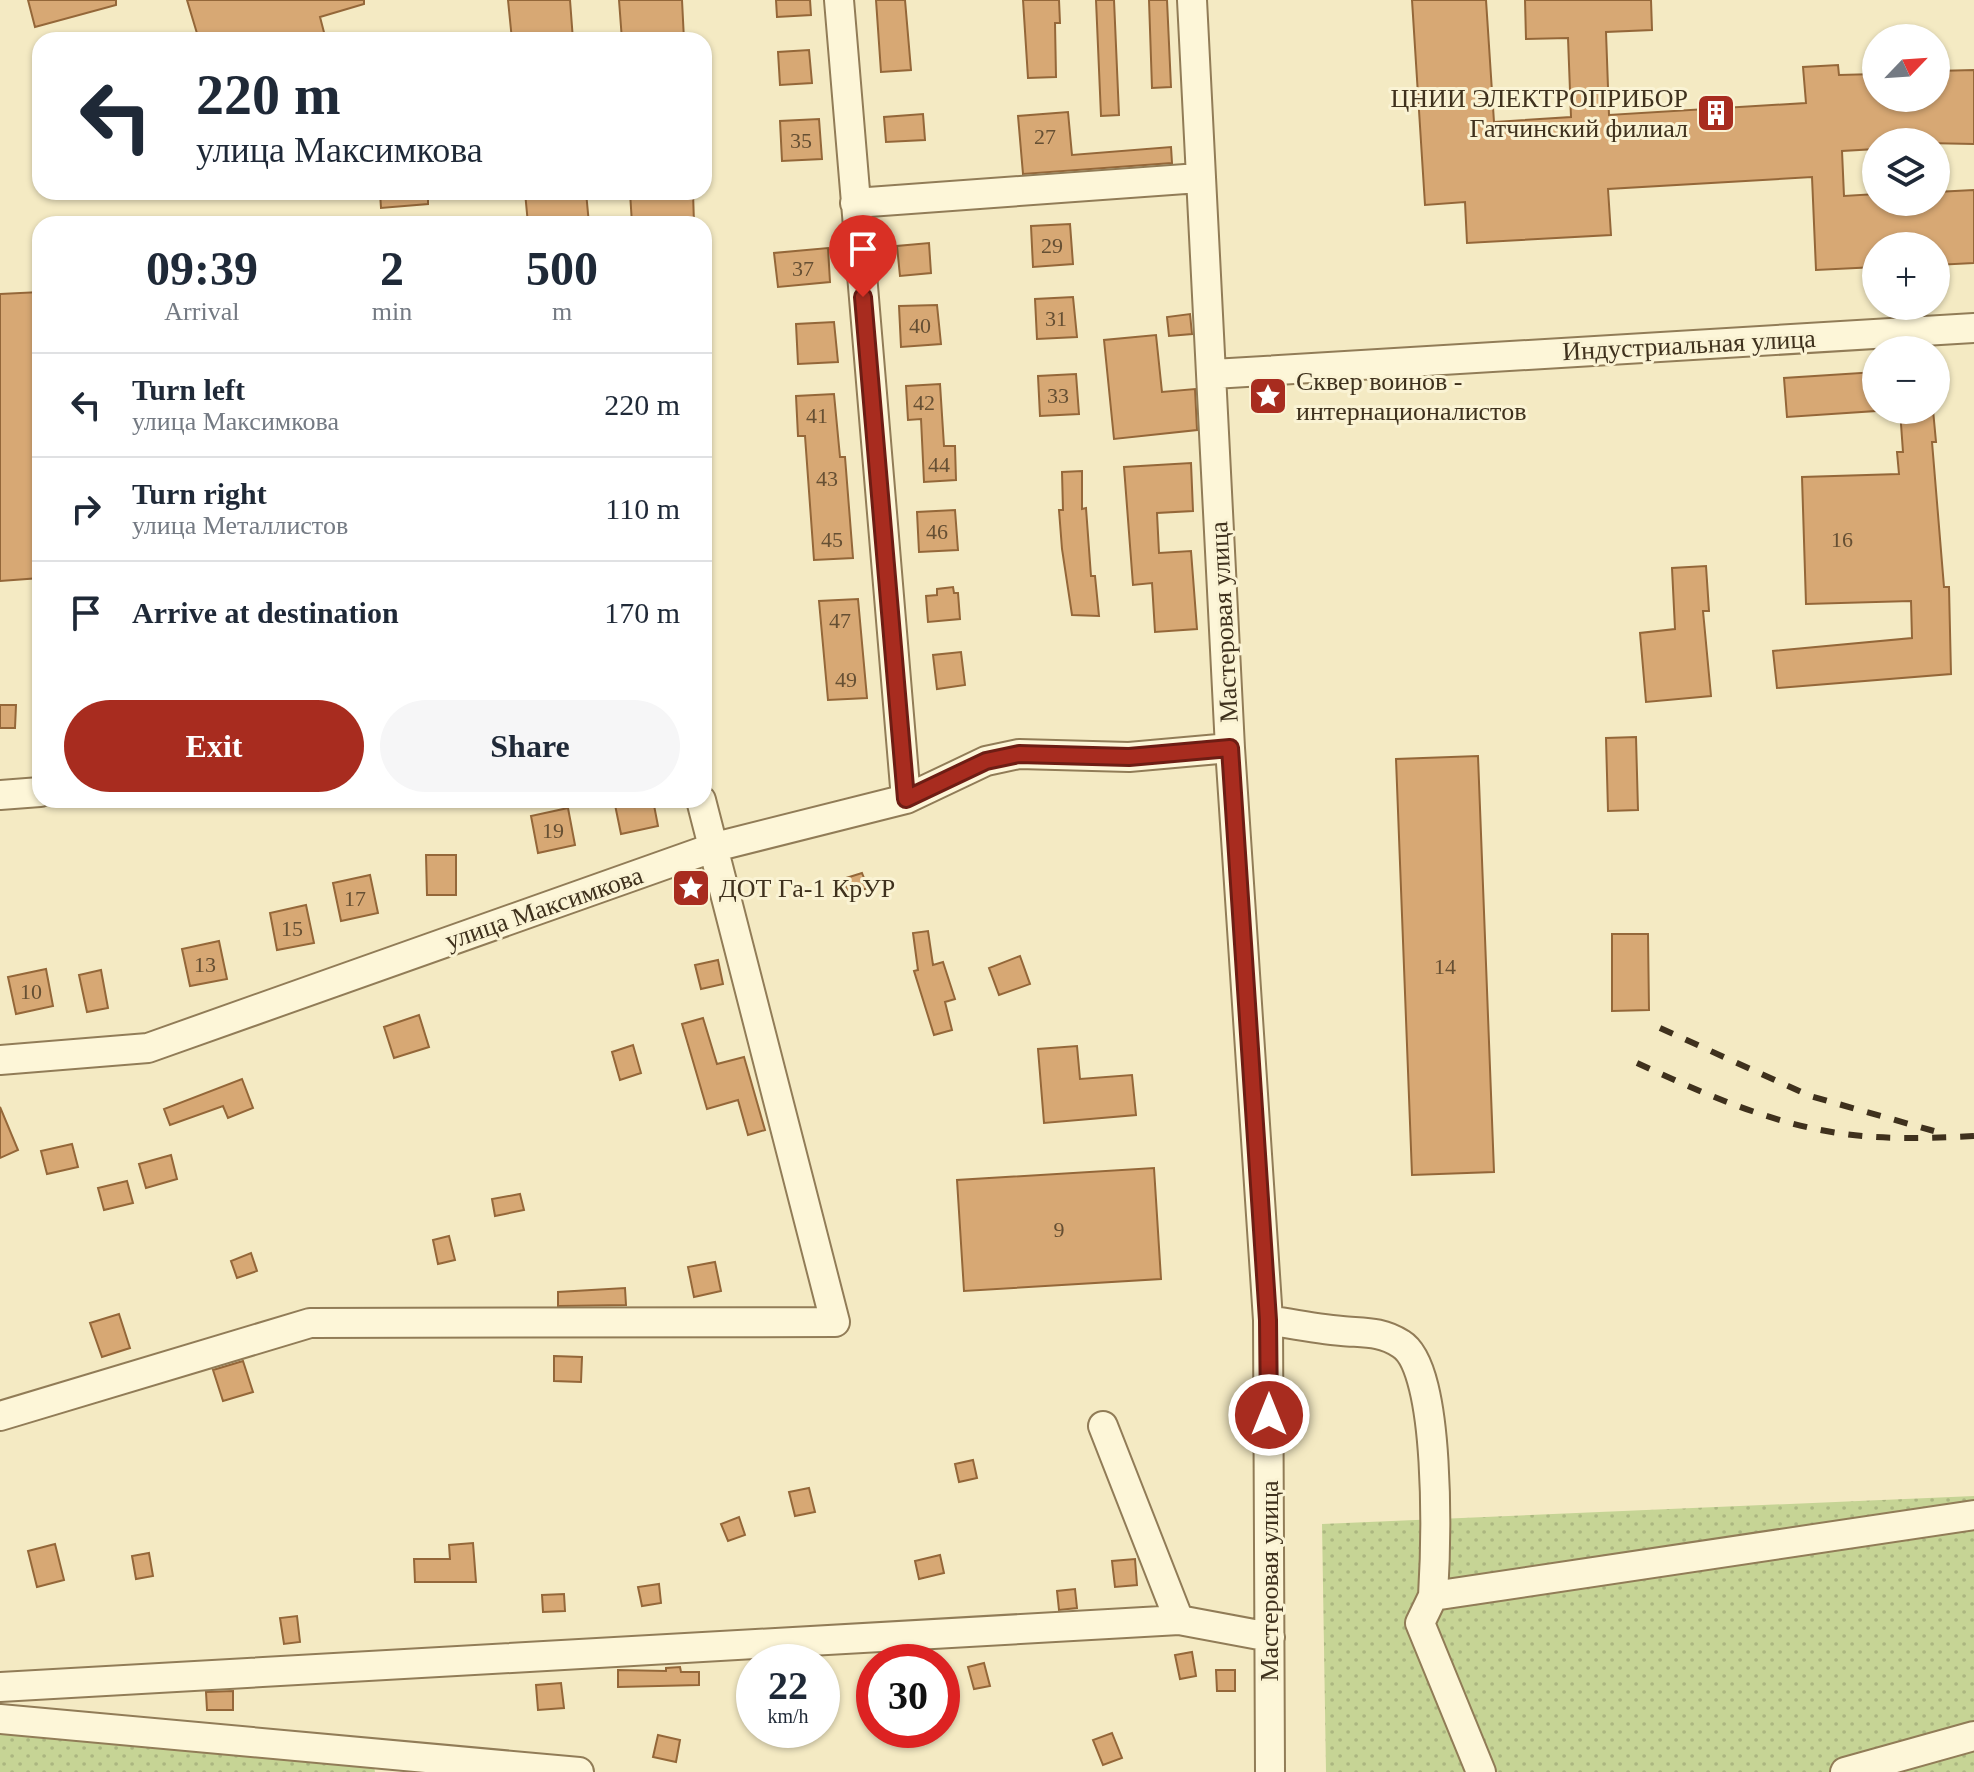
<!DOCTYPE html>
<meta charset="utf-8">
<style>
body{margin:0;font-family:Georgia,serif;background:#f6f6f7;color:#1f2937;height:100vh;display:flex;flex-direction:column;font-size:30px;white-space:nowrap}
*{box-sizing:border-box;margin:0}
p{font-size:26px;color:#747a83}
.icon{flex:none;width:44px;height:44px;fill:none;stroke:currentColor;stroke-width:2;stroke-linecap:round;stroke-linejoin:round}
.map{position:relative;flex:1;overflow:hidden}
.side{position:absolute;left:32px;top:216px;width:680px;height:592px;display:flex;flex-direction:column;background:#fff;border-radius:24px;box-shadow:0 2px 6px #0004}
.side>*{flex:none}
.guide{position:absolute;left:32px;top:32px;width:680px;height:168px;border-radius:24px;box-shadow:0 2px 6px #0004;background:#fff;color:#1f2937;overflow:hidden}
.needle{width:52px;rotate:65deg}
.fabs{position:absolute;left:1862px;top:24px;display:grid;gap:16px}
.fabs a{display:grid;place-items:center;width:88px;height:88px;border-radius:50%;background:#fff;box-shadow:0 2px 6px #0004;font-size:40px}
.speed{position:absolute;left:736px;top:1644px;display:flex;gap:16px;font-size:40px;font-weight:700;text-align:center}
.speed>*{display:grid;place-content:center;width:104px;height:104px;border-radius:50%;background:#fff;box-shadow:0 2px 6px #0004;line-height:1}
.speed small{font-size:20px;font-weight:400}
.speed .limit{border:12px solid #d22;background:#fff;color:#111}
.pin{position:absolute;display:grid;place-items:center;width:68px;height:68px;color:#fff;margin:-82px -34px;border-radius:50% 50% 50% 0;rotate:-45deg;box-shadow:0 0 8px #0007}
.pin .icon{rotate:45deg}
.me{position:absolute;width:88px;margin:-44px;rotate:0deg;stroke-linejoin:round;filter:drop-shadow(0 0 6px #0008)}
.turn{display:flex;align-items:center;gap:28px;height:168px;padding:0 32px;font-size:36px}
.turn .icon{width:104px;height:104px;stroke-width:2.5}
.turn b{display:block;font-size:56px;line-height:68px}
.eta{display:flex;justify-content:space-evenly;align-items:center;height:136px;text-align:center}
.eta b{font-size:48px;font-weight:800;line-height:56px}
.action{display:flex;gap:16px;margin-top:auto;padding:16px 32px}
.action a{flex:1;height:92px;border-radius:48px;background:#a82c1f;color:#fff;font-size:32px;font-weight:800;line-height:92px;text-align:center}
.action a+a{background:#f6f6f7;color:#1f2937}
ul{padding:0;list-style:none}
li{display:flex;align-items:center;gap:24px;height:104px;padding:0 32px;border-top:2px solid #e0e1e3}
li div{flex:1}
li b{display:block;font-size:30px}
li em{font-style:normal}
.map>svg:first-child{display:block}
</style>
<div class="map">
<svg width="1974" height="1772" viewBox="0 0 1974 1772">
<defs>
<pattern id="garden-dots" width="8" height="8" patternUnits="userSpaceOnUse" patternTransform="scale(2)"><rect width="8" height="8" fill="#c6d495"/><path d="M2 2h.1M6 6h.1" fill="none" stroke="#abb680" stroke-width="1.8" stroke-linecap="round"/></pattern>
</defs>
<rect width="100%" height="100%" fill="#f4eac3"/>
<path fill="url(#garden-dots)" d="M1974,1496V1772H1326L1322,1524Z
M0,1712L370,1742L375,1772H0Z"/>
<path fill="#d7a874" stroke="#946739" stroke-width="2" d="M28,0H116V5L35,27Z
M187,0H364V4L320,17L326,40H199Z
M508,0H570L573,40H512Z
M619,0H682L684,40H622Z
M776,0H810L811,15L777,17Z
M876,0H905L911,70L881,72Z
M1023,0H1059L1060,23H1055L1056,77L1028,78Z
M1096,0H1114L1119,115L1101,116Z
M1149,0H1167L1171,87L1152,88Z
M1412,0H1486L1494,122L1571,117L1568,38L1526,39L1525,0H1651L1652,30L1606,32L1609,115L1806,103L1803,67L1838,65L1839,75L1876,74V98H1936V71L1974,70V144L1876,142V149L1842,151L1844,196L1876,194V202H1936V192L1974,190V263L1936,265V246H1876V267L1816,270L1812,177L1608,189L1611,235L1467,243L1465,202L1425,205Z
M809,50L812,83L780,85L778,52Z
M1068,112L1072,155L1171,147L1172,163L1023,174L1018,116Z
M923,114L925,140L886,142L884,117Z
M819,119L822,159L782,161L780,121Z
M380,192H428V204L381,208Z
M525,192H586L589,224H528Z
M630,192H693L694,224H632Z
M1070,224L1073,264L1033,267L1031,226Z
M929,243L931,273L900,276L897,246Z
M828,248L830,282L778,287L774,253Z
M40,292V578L0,581V294Z
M1073,297L1077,337L1037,339L1035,299Z
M937,305L941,344L901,347L899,306Z
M1190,314L1192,334L1169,336L1167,317Z
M834,322L838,362L798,364L796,324Z
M1156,335L1162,392L1195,389L1197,430L1114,439L1104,340Z
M1876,372V411L1787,417L1784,378Z
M1076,374L1079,414L1040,416L1038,376Z
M940,384L944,446H955L956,480L924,482L921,419L908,420L906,386Z
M834,394L840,457H845L853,558L814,560L805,436H798L796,396Z
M1900,410H1933L1936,442H1932L1944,587H1949L1951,674L1777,688L1773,651L1912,638L1911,601L1806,604L1802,477L1899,474L1897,452H1903Z
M1191,463L1193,511L1157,513L1159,553L1191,551L1197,629L1155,632L1152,583L1133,585L1124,467Z
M1082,471V509L1086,508L1091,576H1095L1099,616L1072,615L1062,549L1059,510H1063L1062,472Z
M955,510L958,550L919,552L917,512Z
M1706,566L1709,611H1703L1711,696L1646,702L1640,633L1675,629L1672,568Z
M953,587L954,593H958L960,619L928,622L926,596L937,595V589Z
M858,599L867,698L828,700L819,601Z
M961,652L965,685L937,689L933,655Z
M0,705H16L15,728H0Z
M1636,737L1638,810L1608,811L1606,738Z
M1478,756L1494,1172L1412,1175L1396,759Z
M614,800H653L658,826L621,834Z
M568,808L575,845L538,853L531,816Z
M426,855H456V895H427Z
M862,873L868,888L848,894L843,879Z
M370,875L378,913L341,921L333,883Z
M306,905L314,943L277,950L270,913Z
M928,931L933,965L943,962L955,999L945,1002L952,1030L934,1035L914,971L918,970L913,933Z
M1612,934H1648L1649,1010L1612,1011Z
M219,941L227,979L190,986L182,949Z
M1020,956L1030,984L999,995L989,968Z
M718,960L723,984L701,989L695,965Z
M46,969L53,1006L16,1014L8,977Z
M101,970L108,1008L87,1012L79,975Z
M419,1015L429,1047L394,1058L384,1027Z
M703,1018L717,1064L744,1057L765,1130L748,1135L738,1100L707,1109L682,1024Z
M633,1045L641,1073L620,1080L612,1052Z
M1077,1046L1080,1079L1132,1075L1136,1115L1044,1123L1038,1049Z
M242,1079L253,1108L228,1118L223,1106L170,1125L164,1109Z
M0,1107L18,1150L0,1158Z
M72,1144L78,1167L47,1174L41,1151Z
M171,1155L177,1179L146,1188L139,1164Z
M1154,1168L1161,1279L964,1291L957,1180Z
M127,1181L133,1203L104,1210L98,1188Z
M520,1194L524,1210L495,1216L492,1199Z
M449,1236L455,1260L438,1264L433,1240Z
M251,1253L257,1271L237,1278L231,1261Z
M715,1262L721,1291L694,1297L688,1267Z
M625,1288L626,1305L558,1306V1292Z
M119,1314L130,1348L102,1357L90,1323Z
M554,1356L582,1357L581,1382L554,1381Z
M243,1361L253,1392L223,1401L213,1370Z
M973,1460L977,1478L959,1482L955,1464Z
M809,1488L815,1512L795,1516L789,1492Z
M739,1517L745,1535L728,1541L721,1524Z
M473,1543L476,1582H415L414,1559H450L449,1545Z
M55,1544L64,1580L37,1587L28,1551Z
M149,1553L153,1576L136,1579L132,1556Z
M940,1555L944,1573L919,1579L915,1561Z
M1135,1559L1137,1585L1115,1587L1112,1561Z
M659,1584L661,1603L642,1606L638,1587Z
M1075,1589L1077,1608L1059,1610L1057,1591Z
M564,1594L565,1611L543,1612L542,1595Z
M297,1616L300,1642L284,1644L280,1618Z
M1192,1652L1196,1676L1180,1679L1175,1655Z
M984,1663L990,1686L974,1689L968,1667Z
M680,1667L681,1672H699V1685L618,1687V1670L666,1671V1668Z
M1216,1670H1235V1691H1217Z
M561,1683L564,1708L538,1710L536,1685Z
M233,1691V1710H207L206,1692Z
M1112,1733L1122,1758L1103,1765L1093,1740Z
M658,1735L680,1740L676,1762L653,1757Z"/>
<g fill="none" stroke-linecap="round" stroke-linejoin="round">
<defs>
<path id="minor" d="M839,0L906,799
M1192,0L1230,748L1268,1320L1270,1772
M855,203L1199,178
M1213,374L1974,328
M0,795L40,792
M0,1060L148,1048L715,847L906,799L986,761L1019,754L1129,757L1230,748
M1268,1320C1293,1324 1317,1329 1342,1331C1364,1333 1381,1331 1401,1344C1442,1369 1436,1548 1433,1596
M0,1416L310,1323L835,1322L701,800
M1179,1620L1270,1637
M0,1687L1179,1620L1103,1426
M0,1719L579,1772
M1481,1772L1420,1623L1433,1596L1974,1515
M1845,1772L1974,1736"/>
</defs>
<use href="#minor" stroke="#917c57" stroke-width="32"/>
<use href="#minor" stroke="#fdf6d8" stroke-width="28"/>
<path stroke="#3f311d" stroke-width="6" stroke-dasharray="14 14" stroke-linecap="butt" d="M1660,1028L1810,1096L1934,1131
M1637,1063C1702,1093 1774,1125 1845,1134C1888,1140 1931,1138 1974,1136"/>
</g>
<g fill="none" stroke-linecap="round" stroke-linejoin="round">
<defs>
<path id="route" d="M863,297L906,799L986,761L1019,754L1129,757L1230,748L1268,1320L1269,1415"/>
</defs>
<use href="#route" stroke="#6d1d14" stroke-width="20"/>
<use href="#route" stroke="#a82c1f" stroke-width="14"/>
</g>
<defs>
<symbol id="building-square" viewBox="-11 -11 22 22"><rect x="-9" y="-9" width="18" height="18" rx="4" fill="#a82c1f" stroke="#faf3d4"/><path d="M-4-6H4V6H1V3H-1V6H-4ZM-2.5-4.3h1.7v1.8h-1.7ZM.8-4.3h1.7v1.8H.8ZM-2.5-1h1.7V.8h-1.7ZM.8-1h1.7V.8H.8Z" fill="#fff"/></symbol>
<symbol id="sight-square" viewBox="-11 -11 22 22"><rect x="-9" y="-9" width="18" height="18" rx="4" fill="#a82c1f" stroke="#faf3d4"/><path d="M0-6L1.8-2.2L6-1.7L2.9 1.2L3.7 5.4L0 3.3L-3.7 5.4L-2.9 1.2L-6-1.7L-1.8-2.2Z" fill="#fff"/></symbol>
</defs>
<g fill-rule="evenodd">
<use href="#building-square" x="1694" y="91" width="44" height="44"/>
<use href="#sight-square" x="1246" y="374" width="44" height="44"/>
<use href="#sight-square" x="669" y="866" width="44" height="44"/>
</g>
<g text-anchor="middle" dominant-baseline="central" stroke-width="6" stroke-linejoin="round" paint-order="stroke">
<g font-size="22" fill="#654f33">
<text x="1045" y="136">27</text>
<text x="801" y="140">35</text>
<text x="1052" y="245">29</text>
<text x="803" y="268">37</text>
<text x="1056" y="318">31</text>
<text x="920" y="325">40</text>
<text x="1058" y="395">33</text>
<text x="924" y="402">42</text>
<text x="817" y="415">41</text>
<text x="939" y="464">44</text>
<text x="827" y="478">43</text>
<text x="937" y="531">46</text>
<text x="832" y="539">45</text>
<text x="1842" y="539">16</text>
<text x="840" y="620">47</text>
<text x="846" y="679">49</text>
<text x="553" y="830">19</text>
<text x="355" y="898">17</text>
<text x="292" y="928">15</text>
<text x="205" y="964">13</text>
<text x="1445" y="966">14</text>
<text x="31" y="991">10</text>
<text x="1059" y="1229">9</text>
</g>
<g font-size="26" fill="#3f311d" stroke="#faf3d4" text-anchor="start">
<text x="1688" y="98" text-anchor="end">ЦНИИ ЭЛЕКТРОПРИБОР<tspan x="1688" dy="30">Гатчинский филиал</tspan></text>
<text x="1296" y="381">Сквер воинов -<tspan x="1296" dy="30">интернационалистов</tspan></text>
<text x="719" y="888">ДОТ Га-1 КрУР</text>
</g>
<g font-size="26" fill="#3f311d" stroke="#faf3d4">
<text transform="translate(1689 345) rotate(-3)">Индустриальная улица</text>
<text transform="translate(1224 622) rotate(-93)">Мастеровая улица</text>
<text transform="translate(544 908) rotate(-19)">улица Максимкова</text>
<text transform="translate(1269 1581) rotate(-90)">Мастеровая улица</text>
</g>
</g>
</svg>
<div class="fabs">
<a><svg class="needle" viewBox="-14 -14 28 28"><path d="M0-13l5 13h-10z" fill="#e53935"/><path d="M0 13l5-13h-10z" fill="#747a83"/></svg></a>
<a><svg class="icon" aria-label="layers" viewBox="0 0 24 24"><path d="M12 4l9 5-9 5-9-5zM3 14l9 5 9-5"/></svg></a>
<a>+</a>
<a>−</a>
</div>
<div class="speed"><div>22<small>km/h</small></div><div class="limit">30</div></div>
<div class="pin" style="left:863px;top:297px;background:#d93025"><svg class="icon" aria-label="arrive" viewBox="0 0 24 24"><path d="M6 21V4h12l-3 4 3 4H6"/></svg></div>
<svg class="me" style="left:1269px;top:1415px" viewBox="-20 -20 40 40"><circle r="17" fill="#a82c1f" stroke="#fff" stroke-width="3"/><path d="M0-11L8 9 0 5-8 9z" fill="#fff"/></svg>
<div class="guide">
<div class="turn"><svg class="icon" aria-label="left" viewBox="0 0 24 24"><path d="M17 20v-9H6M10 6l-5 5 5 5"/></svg><div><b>220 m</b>улица Максимкова</div></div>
</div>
<section class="side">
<div class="eta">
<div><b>09:39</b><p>Arrival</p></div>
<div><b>2</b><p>min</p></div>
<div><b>500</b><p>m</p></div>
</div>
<ul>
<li><svg class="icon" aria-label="left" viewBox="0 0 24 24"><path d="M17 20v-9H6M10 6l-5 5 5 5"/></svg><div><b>Turn left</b><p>улица Максимкова</p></div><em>220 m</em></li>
<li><svg class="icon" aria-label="right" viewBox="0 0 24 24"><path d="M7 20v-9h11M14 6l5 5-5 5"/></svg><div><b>Turn right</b><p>улица Металлистов</p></div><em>110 m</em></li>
<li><svg class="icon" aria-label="arrive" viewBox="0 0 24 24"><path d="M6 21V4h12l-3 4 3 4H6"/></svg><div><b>Arrive at destination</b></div><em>170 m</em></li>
</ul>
<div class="action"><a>Exit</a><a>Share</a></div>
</section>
</div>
